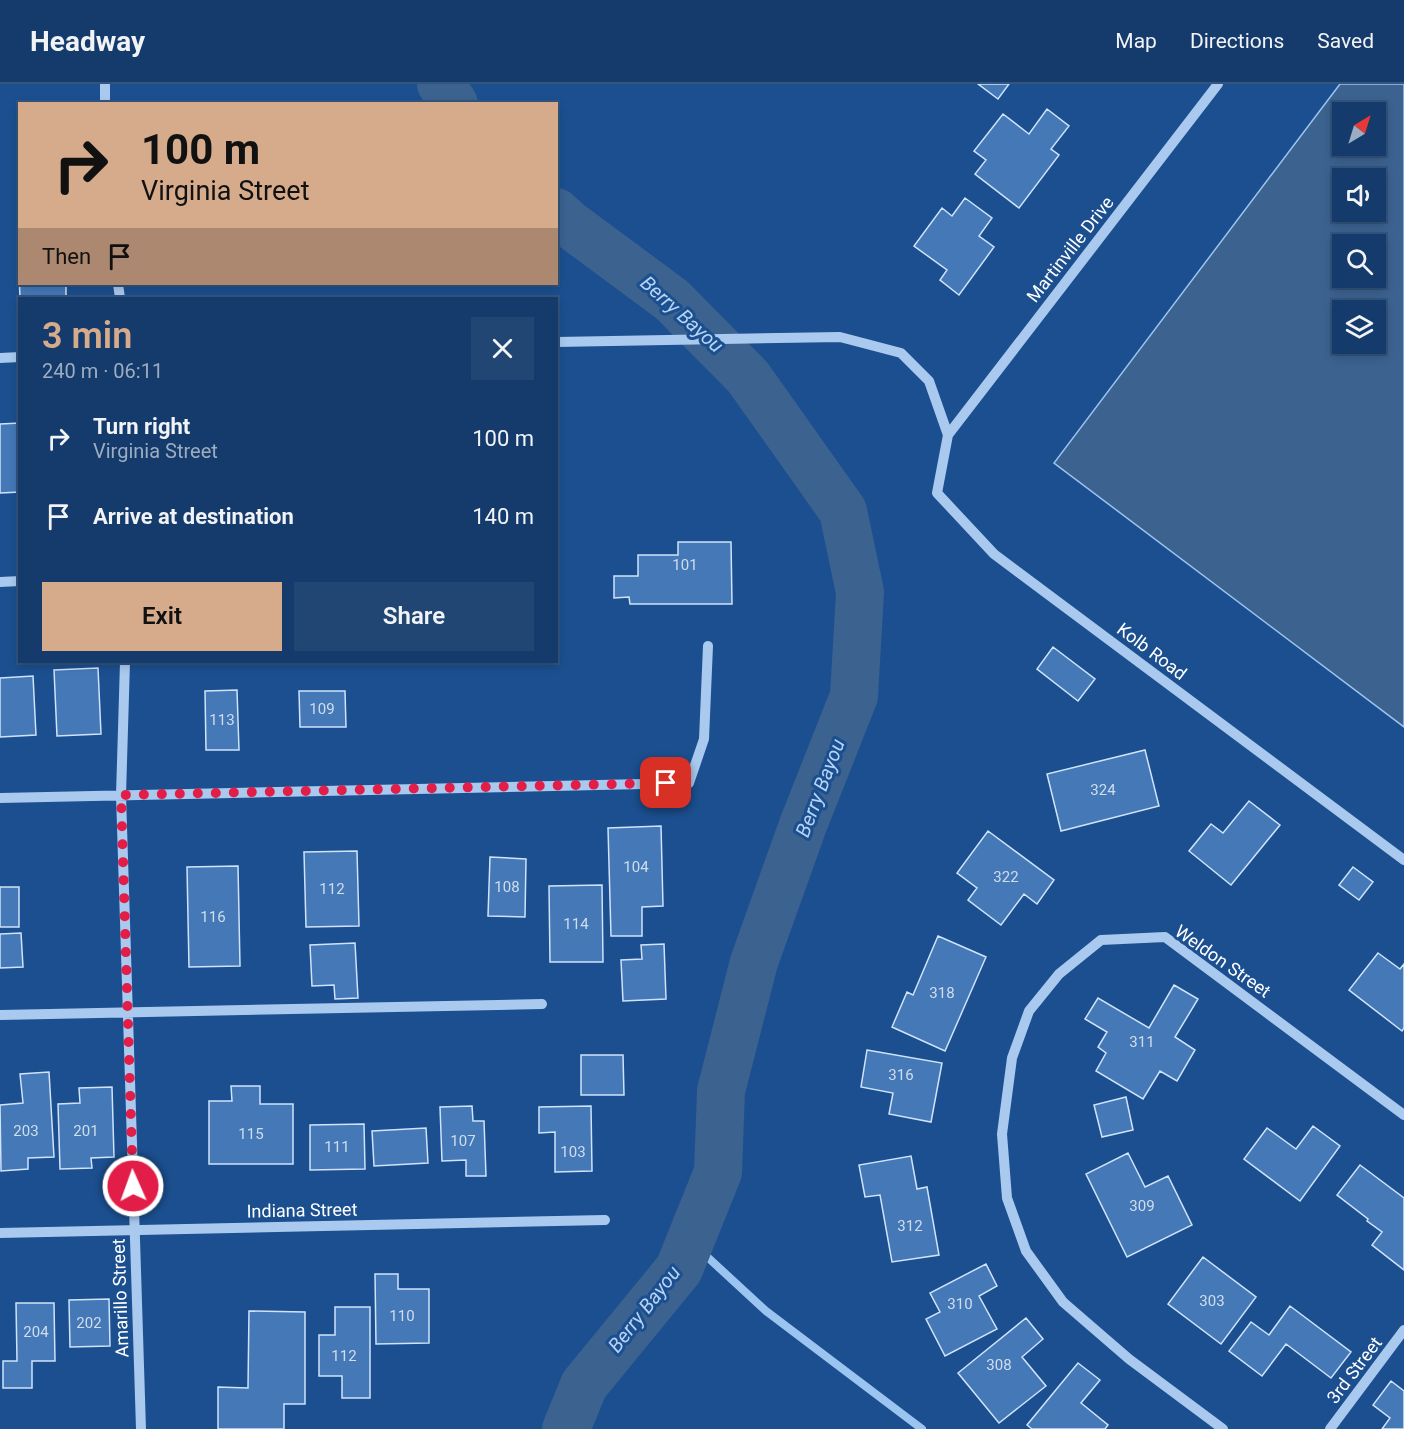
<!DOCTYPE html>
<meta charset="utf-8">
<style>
body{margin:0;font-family:Roboto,sans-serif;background:#214673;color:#f1f3f6;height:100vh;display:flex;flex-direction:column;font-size:22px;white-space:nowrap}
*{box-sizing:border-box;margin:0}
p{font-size:20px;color:#9dadc1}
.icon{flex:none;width:33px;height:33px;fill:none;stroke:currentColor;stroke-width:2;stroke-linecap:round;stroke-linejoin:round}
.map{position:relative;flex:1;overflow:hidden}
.drawer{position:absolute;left:18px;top:213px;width:540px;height:366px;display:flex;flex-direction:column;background:#143b6b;border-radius:0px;box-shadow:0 3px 9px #0003,0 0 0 2px #33557e}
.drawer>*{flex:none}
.banner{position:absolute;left:18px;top:18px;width:540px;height:183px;border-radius:0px;box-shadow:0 3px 9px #0003,0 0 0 2px #33557e;background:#d6ab8b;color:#111;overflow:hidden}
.needle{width:39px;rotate:38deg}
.tools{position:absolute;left:1332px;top:18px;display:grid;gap:12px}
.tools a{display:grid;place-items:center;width:54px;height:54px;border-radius:0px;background:#143b6b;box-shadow:0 3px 9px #0003,0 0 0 2px #33557e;font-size:30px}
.pin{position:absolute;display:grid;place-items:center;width:51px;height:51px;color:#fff;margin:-26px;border-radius:12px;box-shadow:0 3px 9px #0006}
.me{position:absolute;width:66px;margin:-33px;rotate:358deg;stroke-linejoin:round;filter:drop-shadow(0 0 4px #0008)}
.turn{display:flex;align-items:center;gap:21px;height:126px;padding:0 24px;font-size:27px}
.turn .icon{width:78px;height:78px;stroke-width:2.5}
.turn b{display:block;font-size:42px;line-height:51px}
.then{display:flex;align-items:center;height:57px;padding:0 24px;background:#0003;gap:12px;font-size:22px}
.round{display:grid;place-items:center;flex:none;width:63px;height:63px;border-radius:0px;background:#214673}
.summary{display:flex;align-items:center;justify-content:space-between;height:102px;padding:0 24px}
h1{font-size:36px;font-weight:600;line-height:45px;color:#d6ab8b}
.button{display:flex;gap:12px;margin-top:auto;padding:12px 24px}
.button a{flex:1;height:69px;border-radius:0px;background:#d6ab8b;color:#111;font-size:24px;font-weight:600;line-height:69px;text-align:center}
.button a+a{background:#214673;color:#f1f3f6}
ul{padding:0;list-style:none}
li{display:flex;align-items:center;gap:18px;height:78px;padding:0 24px}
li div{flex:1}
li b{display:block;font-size:22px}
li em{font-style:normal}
header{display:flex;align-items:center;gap:36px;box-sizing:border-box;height:84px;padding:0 30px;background:#143b6b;border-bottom:2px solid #33557e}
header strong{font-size:28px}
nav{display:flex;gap:33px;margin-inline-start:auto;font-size:21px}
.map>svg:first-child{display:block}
</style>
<header>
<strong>Headway</strong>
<nav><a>Map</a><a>Directions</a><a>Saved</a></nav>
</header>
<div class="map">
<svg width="1404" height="1345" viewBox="0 0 1404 1345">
<rect width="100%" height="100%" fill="#1b4f8f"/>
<path fill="#3c6290" stroke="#9cc4f0" stroke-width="1.5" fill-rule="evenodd" d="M1340,0H1404V643L1054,379ZM1342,28H1376V62H1342ZM1342,94H1376V128H1342ZM1342,160H1376V194H1342ZM1342,226H1376V260H1342Z"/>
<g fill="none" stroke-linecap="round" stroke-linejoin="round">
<path stroke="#9cc4f0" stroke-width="8" d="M690,1157L766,1227L922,1345"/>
<path stroke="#3c6290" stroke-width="48" d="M441,0L454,20
M556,128L568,139L672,216L748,293L843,427L860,508L854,612L803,741L754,878L721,1007L718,1088L679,1185L584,1301L566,1345"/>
</g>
<path fill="#4478b7" stroke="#cfe3fa" stroke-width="1.5" d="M978,0H1009L998,15Z
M1047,25L1069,42L1051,65L1059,71L1019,124L975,90L986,76L974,67L1003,30L1029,50Z
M965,114L992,134L979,152L994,163L959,211L940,196L947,186L914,162L942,124L952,132Z
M19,189L20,200H66V214H20Z
M301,200H363V201L301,202Z
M20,339V408L0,409V340Z
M678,458H731L732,520H630L629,513L614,514V492H638V471H678Z
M1053,563L1095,595L1078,617L1037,585Z
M98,584L101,650L57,652L54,586Z
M33,592L36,651L0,653V594Z
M237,606L239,666H206L205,607Z
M299,607H345L346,643H300Z
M1145,666L1159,722L1061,747L1047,690Z
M1249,717L1280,741L1231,801L1189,767L1211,740L1223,749Z
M661,742L663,822L642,823V852H611L608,744Z
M988,747L1054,796L1037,820L1024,810L1001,841L968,816L977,804L957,789Z
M357,767L359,842L306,843L304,768Z
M490,773L526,775L525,833L488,832Z
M238,782L240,882L189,883L187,783Z
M1353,783L1373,798L1359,816L1339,801Z
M602,801L603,878H550L549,802Z
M0,803H19V843H0Z
M21,849L23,883L0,884V850Z
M938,852L986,873L945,967L892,943L907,908L913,911Z
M355,859L358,914L335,915L334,901L312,902L310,861Z
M664,860L666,915L623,917L621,876L642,875L641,861Z
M1378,869L1400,885L1404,880V944L1402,947L1349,906Z
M1174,901L1198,915L1175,953L1195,966L1177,997L1160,987L1143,1015L1096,987L1106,969L1098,963L1107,948L1085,935L1098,914L1149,944Z
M867,966L942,979L931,1038L889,1030L893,1009L861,1003Z
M581,971H623L624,1011H581Z
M49,988L54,1073L28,1074V1085L1,1087L0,1021L23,1019L20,990Z
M231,1002H260V1020H293V1080H209V1017H232Z
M112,1003L114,1073L91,1074L92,1084L60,1085L58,1020L80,1019L79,1004Z
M1126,1013L1133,1046L1102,1053L1094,1021Z
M472,1022L473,1037H484L486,1092H466V1076L442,1077L440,1023Z
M591,1022L592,1087L555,1088V1048L539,1049V1023Z
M364,1040L365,1085L310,1086V1041Z
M1313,1042L1340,1062L1300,1117L1244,1075L1267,1044L1296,1065Z
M426,1044L428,1079L374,1082L372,1047Z
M1128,1069L1145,1103L1168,1092L1192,1141L1127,1173L1086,1090Z
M911,1072L917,1105L927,1103L939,1171L892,1178L880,1111L865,1113L859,1081Z
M1360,1081L1404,1114V1186L1372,1161L1382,1148L1367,1137L1368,1135L1337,1111Z
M1203,1173L1256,1213L1221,1260L1168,1220Z
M986,1180L997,1202L979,1212L997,1245L945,1272L926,1235L940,1228L930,1209Z
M375,1190H398V1205H429V1259L376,1260Z
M109,1215L110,1262L70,1263L69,1216Z
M16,1219H54L55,1277H32V1304H3V1277H17Z
M1290,1222L1351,1268L1331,1294L1286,1260L1262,1292L1229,1267L1251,1238L1269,1251Z
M335,1223H370V1314H342V1292H319V1251H335Z
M249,1227L305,1228V1320H284V1345H218V1303L248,1304Z
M1026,1234L1043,1255L1022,1273L1046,1302L999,1339L958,1289Z
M1078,1279L1100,1296L1081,1319L1108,1341L1105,1345H1032L1027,1341Z
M1391,1297L1404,1307V1345H1382L1390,1334L1373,1321Z"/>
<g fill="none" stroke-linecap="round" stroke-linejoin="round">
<path stroke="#a9c9ee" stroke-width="10" d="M105,0V20
M1218,0L948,351L937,409L994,470L1404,776
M118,200L120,214
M556,258L840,253L901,269L929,297L948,351
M0,274L20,273
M0,498L20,497
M125,578L121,711L141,1345
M0,714L689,699L704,655L708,562
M0,931L542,920
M0,1149L605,1136
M1223,1345L1129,1275L1063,1218L1026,1167L1007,1114L1002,1050L1012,974L1029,927L1059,890L1101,856L1165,853L1404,1031
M1330,1345L1404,1246"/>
</g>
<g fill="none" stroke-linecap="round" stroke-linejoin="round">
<path stroke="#e11d48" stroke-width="10" stroke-dasharray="0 18" d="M133,1102L121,711L666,699"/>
</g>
<g text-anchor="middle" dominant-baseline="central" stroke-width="6" stroke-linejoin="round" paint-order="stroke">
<g font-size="15" fill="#d0dded">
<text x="685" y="481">101</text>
<text x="322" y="625">109</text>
<text x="222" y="636">113</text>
<text x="1103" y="706">324</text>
<text x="636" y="783">104</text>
<text x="1006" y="793">322</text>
<text x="507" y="803">108</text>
<text x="332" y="805">112</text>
<text x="213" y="833">116</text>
<text x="576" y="840">114</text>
<text x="942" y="909">318</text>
<text x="1142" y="958">311</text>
<text x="901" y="991">316</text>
<text x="26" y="1047">203</text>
<text x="86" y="1047">201</text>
<text x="251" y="1050">115</text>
<text x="463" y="1057">107</text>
<text x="337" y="1063">111</text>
<text x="573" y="1068">103</text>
<text x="1142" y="1122">309</text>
<text x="910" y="1142">312</text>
<text x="1212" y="1217">303</text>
<text x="960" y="1220">310</text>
<text x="402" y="1232">110</text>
<text x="89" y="1239">202</text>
<text x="36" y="1248">204</text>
<text x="344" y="1272">112</text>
<text x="999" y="1281">308</text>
</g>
<g font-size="18" fill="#fff" stroke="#1b4f8f">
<text transform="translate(1070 165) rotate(-52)">Martinville Drive</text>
<text transform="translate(1152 567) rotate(37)">Kolb Road</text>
<text transform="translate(1223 877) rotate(35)">Weldon Street</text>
<text transform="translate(302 1126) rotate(-1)">Indiana Street</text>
<text transform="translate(120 1214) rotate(-92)">Amarillo Street</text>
<text transform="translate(1354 1286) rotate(-53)">3rd Street</text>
</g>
<g font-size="20" font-style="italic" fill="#b5d3f5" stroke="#1b4f8f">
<text transform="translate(682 230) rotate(42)">Berry Bayou</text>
<text transform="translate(820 704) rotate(-69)">Berry Bayou</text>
<text transform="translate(644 1225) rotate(-52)">Berry Bayou</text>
</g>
</g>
</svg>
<div class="tools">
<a><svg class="needle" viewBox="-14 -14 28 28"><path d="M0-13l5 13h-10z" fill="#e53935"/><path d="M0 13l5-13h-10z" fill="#9dadc1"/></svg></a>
<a><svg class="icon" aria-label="sound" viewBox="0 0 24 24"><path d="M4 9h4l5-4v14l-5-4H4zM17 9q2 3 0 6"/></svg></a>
<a><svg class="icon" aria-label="search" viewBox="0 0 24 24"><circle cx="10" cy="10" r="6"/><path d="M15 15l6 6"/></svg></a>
<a><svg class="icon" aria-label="layers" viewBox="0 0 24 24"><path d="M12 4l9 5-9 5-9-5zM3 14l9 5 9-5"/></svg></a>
</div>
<div class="pin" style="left:666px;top:699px;background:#d93025"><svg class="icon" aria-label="arrive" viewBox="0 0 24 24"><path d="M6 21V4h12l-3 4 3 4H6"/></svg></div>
<svg class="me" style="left:133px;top:1102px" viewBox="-20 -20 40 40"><circle r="17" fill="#e11d48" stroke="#fff" stroke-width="3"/><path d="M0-11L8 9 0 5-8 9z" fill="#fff"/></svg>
<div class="banner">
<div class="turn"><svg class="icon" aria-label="right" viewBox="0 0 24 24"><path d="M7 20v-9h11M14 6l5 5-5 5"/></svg><div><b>100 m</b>Virginia Street</div></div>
<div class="then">Then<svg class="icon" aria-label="arrive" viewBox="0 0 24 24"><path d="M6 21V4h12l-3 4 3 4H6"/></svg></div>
</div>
<section class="drawer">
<div class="summary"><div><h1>3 min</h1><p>240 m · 06:11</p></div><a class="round"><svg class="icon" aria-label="close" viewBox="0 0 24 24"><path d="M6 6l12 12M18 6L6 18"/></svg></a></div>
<ul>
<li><svg class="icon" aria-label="right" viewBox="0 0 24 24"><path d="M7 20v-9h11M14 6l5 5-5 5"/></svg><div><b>Turn right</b><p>Virginia Street</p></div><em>100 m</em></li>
<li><svg class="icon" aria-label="arrive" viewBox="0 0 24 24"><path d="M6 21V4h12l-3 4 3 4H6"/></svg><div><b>Arrive at destination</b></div><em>140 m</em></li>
</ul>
<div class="button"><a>Exit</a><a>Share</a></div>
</section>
</div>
